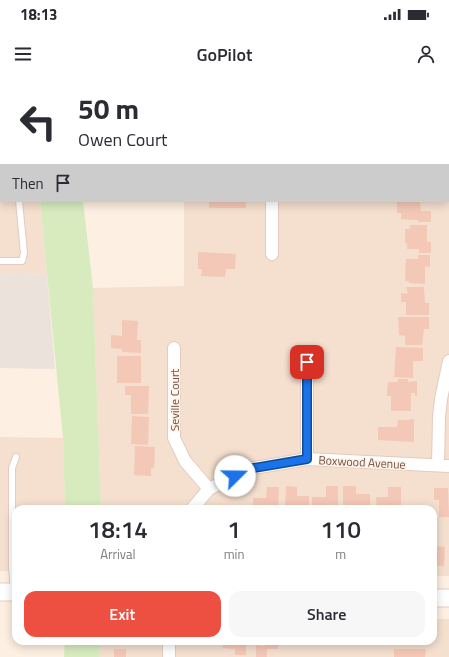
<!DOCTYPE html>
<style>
body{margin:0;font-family:"Titillium Web",sans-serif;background:#f7f7f7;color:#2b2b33;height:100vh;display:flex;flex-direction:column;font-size:15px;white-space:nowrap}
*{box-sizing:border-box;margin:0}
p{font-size:13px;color:#7c7c81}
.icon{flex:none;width:22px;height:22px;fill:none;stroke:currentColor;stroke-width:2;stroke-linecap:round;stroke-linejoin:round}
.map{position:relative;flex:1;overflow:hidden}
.sheet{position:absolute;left:12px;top:425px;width:425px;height:140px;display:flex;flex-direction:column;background:#fff;border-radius:12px;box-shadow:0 2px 10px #0003}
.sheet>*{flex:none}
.top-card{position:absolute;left:0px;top:0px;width:449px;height:122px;box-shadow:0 2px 10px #0003;background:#fff;color:#2b2b33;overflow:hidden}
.pin{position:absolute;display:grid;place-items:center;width:34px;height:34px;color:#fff;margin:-17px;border-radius:8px;box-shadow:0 2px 6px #0006}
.me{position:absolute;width:44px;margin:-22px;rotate:68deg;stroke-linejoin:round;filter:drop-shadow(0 0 3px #0008)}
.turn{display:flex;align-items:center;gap:14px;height:84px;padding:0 12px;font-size:18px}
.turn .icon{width:52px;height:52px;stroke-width:2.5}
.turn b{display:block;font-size:28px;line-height:34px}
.then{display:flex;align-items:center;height:38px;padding:0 12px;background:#0003;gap:8px;font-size:15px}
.eta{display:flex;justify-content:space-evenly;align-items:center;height:68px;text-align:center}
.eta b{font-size:24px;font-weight:600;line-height:28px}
.cta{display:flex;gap:8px;margin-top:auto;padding:8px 12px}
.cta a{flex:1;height:46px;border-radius:12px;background:#ed5040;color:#fff;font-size:16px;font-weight:600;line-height:46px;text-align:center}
.cta a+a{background:#f7f7f7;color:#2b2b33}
.status{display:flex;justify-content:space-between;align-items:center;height:28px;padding:0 20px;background:#fff;direction:ltr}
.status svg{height:11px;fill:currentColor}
header{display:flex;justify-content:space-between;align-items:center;height:52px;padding:0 12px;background:#fff;font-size:18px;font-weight:600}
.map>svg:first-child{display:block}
</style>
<div class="status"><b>18:13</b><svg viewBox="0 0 49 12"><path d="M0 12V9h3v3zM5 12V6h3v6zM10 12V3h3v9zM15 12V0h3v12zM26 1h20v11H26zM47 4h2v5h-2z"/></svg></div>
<header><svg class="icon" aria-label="menu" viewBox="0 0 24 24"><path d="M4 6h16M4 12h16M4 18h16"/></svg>GoPilot<svg class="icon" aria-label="person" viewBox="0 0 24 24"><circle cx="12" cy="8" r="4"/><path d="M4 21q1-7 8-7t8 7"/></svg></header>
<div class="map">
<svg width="449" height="577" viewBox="0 0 449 577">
<rect width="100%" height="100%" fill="#fdefe1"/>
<path fill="#f5dfcf" d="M0,0H32V1H1V121H40L47,195L0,193Z
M77,0H449V496H433V429H101L93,208L184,206V121H448V1Z
M0,357L63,358L65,429H16V491H0Z
M433,539H449V577H99V561H433Z"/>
<path fill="#ece2dc" d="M0,193L47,195L55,289L0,288Z"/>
<path fill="#d7ebbf" d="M40,121H83L93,208L101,429H65L63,358Z
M65,561H99V577H64Z"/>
<path fill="#f4c8b7" d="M209,121H246V128H209Z
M397,121H420L421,131H431V142H418V140L401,139V133H397Z
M410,145H427V162H431V173H419V169H407V163H405V149H410Z
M198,172L236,174L235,189H226L225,197L201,196L202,189H198Z
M418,175H430V187L425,186V204L409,203V201H405L406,179H418Z
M406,207H424L425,223H429V235H406V222H401V213L408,214Z
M398,237H429V249H424L422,265H405V256L399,255Z
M122,240L138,241L137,260H141V273L122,272V269L111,268V255L122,256Z
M396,267L423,268V281H413V298L394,297Z
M117,276H141V303H117Z
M398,299H408V302L417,301V316H415V313H411V331H391V316H387L388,302H398Z
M125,306H149L148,334H131V315H125Z
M132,336L149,337L148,365L131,364Z
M410,339H414V362L378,360V347H397L398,340H410Z
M135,366L155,367L154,388H151V396L134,395Z
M286,406L297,407V416H309V429H285Z
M326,406H338V429H312V417H326Z
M343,406H356V414H370V429H343Z
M267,407H279L278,429H253V418H266Z
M388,407H401V429H377L376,417H388Z
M434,408H448L449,437H439V420H434Z
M433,466L445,467L444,486H433Z
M223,561H246V575H235V569L223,568Z
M265,561H279L278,569H267V577H256V565L265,566Z
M114,569H126V577H114Z
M394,569H426L425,577H394Z"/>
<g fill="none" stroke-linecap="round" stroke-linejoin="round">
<defs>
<path id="service" d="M0,101H1
M0,181H22L24,173L19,121
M14,511L12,487V388L16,377"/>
<path id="minor" d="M275,1L276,0
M272,174V121
M174,268V358L185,381L209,409
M307,379V283
M438,385L439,337L441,319L449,281
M192,429L209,409L248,389L307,379L449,386
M169,577V561"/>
<path id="secondary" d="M0,512H16
M433,518H449"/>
</defs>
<use href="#service" stroke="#e4cbbf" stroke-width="8"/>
<use href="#minor" stroke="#e4cbbf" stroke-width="14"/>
<use href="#secondary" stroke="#e9cbbc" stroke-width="19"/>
<use href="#service" stroke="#fff" stroke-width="6"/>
<use href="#minor" stroke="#fff" stroke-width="12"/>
<use href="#secondary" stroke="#fff" stroke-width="17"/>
</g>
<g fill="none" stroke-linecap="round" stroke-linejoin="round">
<defs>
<path id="route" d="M235,396L248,389L307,379V282"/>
</defs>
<use href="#route" stroke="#114b97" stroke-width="10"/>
<use href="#route" stroke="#1a73e8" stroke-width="7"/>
</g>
<g text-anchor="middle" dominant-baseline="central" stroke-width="3" stroke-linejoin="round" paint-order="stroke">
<g font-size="12" fill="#755147" stroke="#fff3e8">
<text transform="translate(174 320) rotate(-90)">Seville Court</text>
<text transform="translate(362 382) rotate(3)">Boxwood Avenue</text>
</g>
</g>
</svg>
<div class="pin" style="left:307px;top:282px;background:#d93025"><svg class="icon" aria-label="arrive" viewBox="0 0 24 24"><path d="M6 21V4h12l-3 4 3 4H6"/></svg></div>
<svg class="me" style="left:235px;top:396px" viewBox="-20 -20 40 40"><circle r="19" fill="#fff"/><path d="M0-13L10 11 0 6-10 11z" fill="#1a73e8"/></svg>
<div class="top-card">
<div class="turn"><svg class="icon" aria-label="left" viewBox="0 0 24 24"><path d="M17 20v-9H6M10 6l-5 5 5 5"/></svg><div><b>50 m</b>Owen Court</div></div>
<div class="then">Then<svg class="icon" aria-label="arrive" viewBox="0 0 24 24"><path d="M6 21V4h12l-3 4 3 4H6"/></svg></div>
</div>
<section class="sheet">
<div class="eta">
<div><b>18:14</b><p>Arrival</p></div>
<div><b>1</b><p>min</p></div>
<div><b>110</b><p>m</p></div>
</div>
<div class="cta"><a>Exit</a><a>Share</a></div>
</section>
</div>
